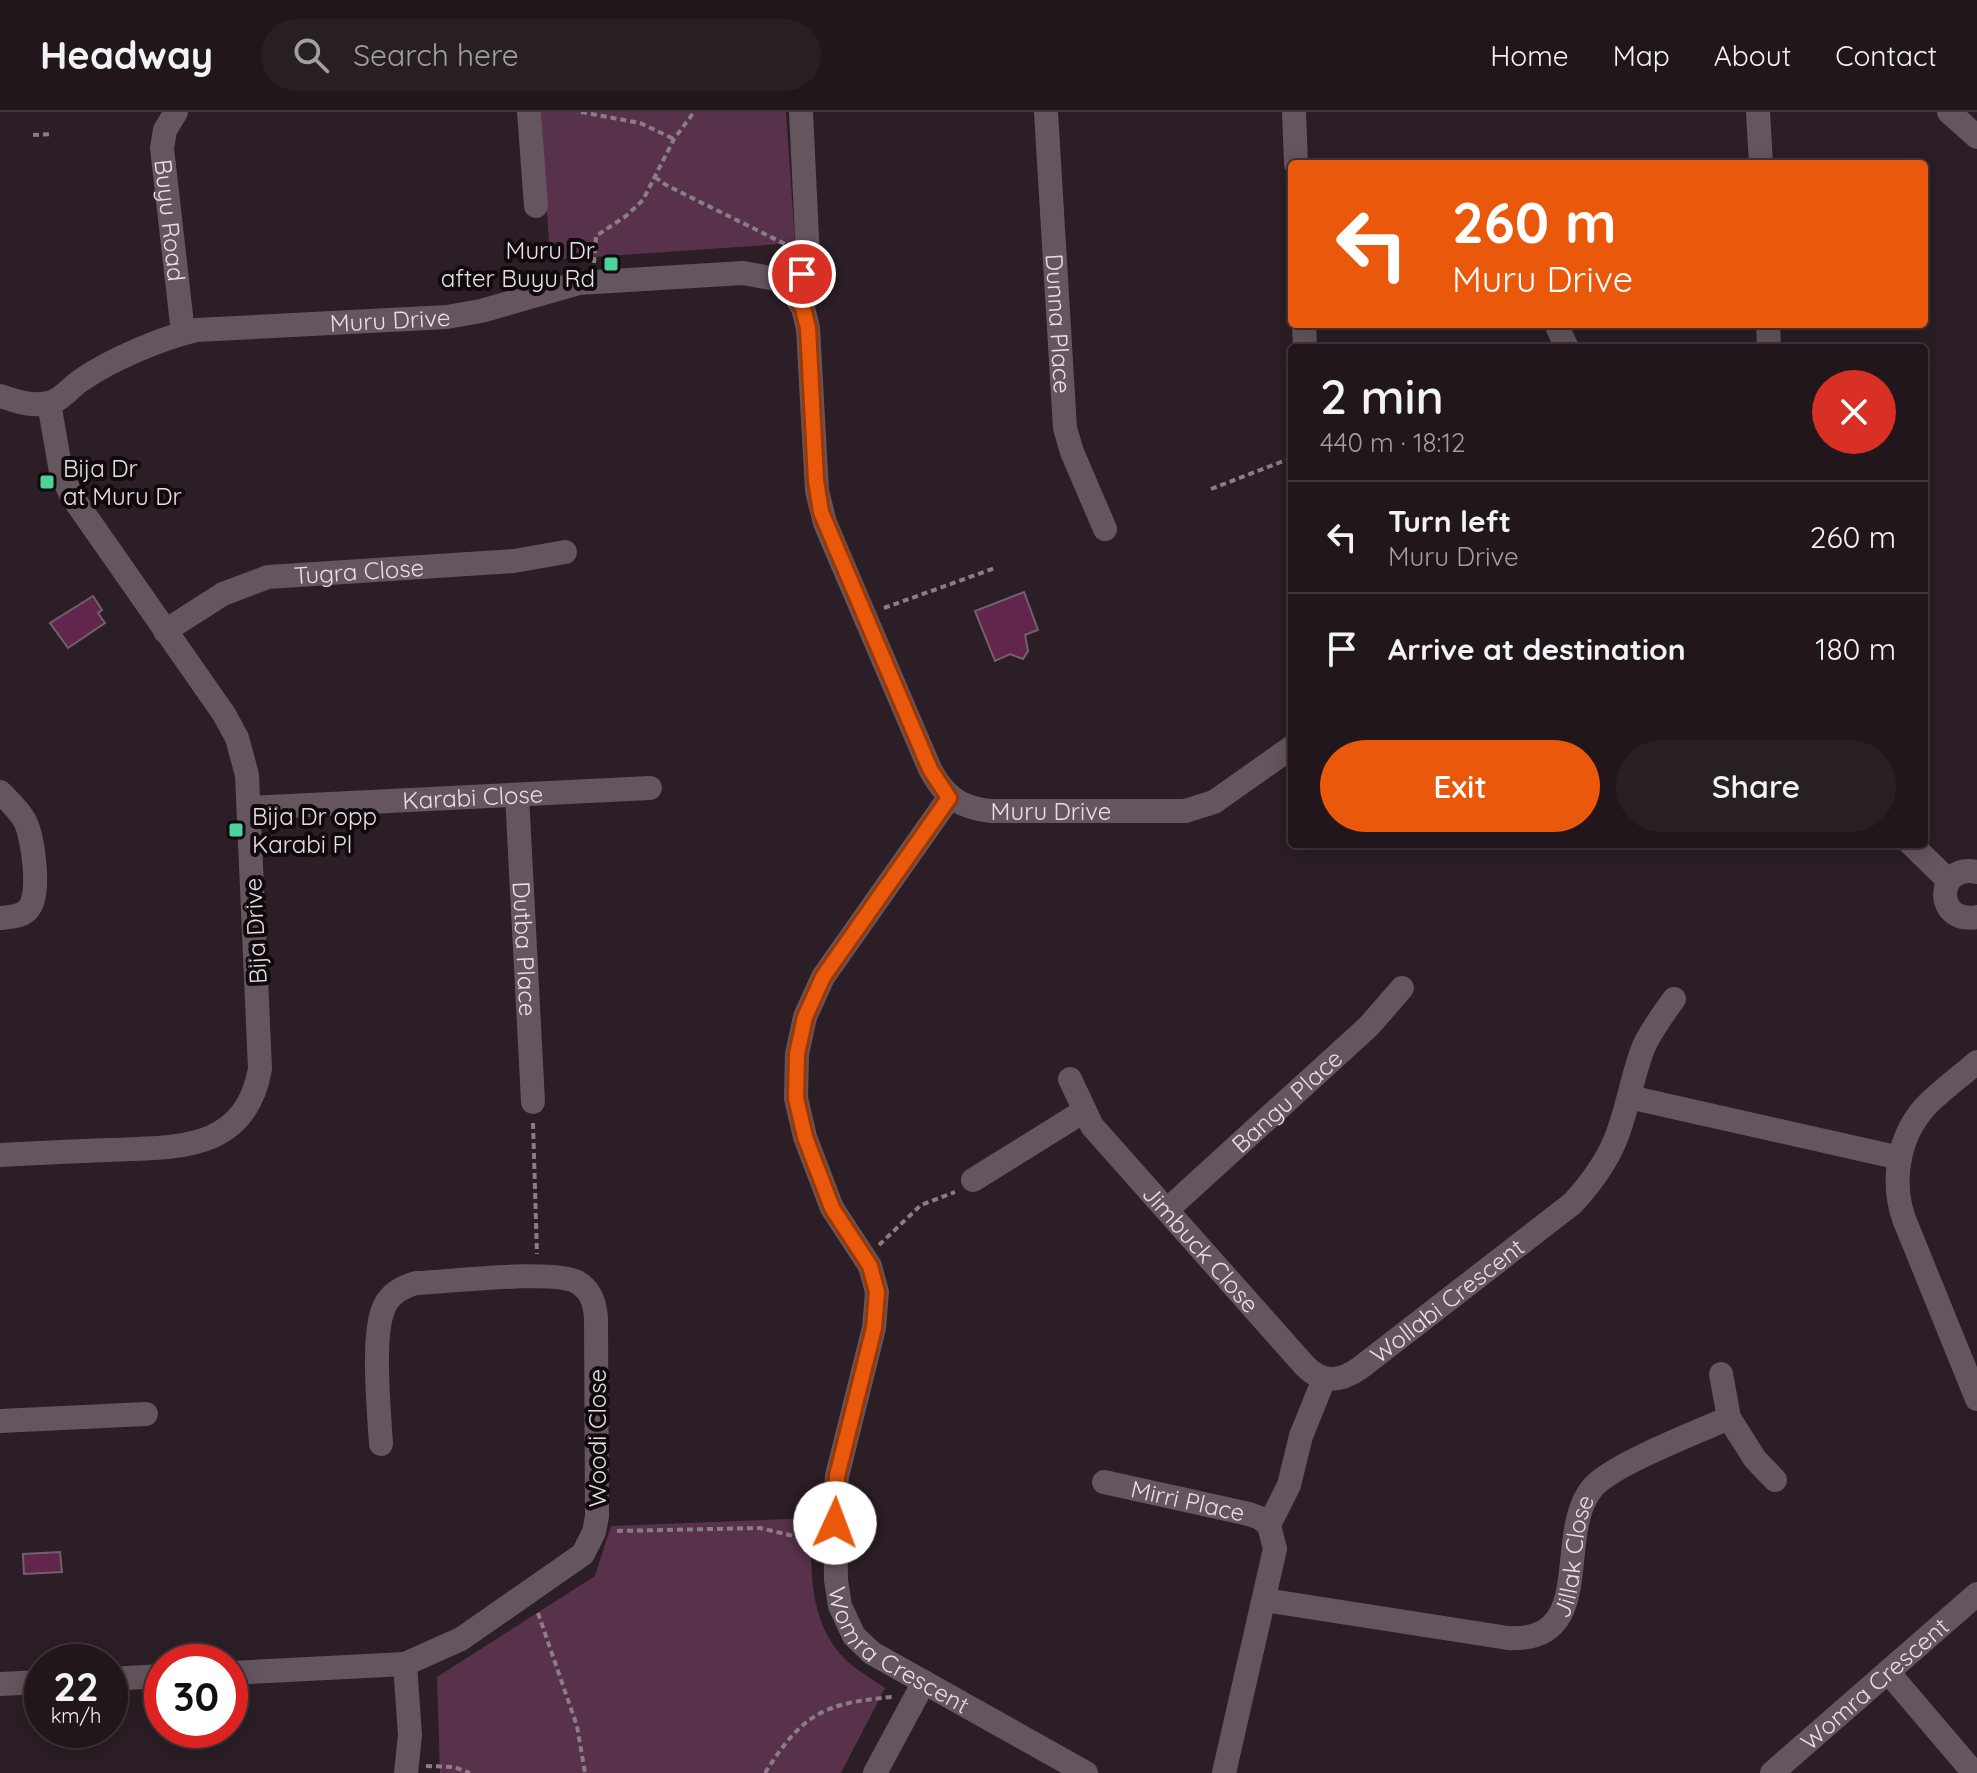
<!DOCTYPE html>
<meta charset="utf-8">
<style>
body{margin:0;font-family:Quicksand,sans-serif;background:#281f25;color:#f1f3f6;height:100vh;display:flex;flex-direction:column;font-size:30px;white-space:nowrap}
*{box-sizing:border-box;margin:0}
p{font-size:26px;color:#a29fa3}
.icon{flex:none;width:44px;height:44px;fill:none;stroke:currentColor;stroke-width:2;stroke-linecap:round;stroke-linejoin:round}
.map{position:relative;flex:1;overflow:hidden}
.details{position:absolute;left:1288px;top:232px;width:640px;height:504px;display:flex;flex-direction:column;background:#20161c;border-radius:8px;box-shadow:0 4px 20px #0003,0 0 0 2px #3d353b}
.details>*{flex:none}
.guide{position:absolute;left:1288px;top:48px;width:640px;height:168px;border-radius:8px;box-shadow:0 4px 20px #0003,0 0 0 2px #3d353b;background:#ea580c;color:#fff;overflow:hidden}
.speed{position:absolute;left:24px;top:1532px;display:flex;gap:16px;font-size:40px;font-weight:700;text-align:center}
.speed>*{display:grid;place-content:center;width:104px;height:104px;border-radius:50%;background:#20161c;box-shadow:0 4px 20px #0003,0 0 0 2px #3d353b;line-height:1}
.speed small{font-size:20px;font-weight:400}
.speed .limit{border:12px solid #d22;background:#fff;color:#111}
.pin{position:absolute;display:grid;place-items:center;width:68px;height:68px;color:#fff;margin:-34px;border:4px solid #fff;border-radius:50%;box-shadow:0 2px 8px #0007}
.me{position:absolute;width:88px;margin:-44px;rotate:2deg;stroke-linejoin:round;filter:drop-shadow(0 0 6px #0008)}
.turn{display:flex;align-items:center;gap:28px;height:168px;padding:0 32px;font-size:36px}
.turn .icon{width:104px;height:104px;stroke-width:2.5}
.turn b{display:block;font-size:56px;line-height:68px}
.round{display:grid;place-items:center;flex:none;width:84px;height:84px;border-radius:42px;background:#281f25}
.head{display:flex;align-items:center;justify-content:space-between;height:136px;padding:0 32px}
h1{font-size:48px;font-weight:600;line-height:60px}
.cta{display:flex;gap:16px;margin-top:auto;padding:16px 32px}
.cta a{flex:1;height:92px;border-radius:48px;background:#ea580c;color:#fff;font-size:32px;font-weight:600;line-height:92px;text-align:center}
.cta a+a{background:#281f25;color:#f1f3f6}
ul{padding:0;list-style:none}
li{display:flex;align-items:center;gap:24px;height:112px;padding:0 32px;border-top:2px solid #3d353b}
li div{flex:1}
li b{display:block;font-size:30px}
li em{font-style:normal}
header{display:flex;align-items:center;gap:48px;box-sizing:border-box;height:112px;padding:0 40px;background:#20161c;border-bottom:2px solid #3d353b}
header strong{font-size:38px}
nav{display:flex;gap:44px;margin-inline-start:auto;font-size:28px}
.search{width:560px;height:72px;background:#281f25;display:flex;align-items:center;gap:20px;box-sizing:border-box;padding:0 28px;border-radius:44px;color:#a29fa3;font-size:30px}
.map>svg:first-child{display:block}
</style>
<header>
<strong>Headway</strong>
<div class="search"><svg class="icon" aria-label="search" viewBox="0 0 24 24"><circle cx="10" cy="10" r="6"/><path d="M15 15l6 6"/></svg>Search here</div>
<nav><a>Home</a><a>Map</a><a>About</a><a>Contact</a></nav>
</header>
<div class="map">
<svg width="1977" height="1661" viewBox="0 0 1977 1661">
<rect width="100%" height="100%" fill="#2b1e26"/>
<path fill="#58324b" d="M541,0H786L795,131L550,148Z
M812,1406C810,1457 808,1514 849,1551C860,1560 874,1568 885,1576L841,1661H440L437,1565L595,1464L611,1414Z"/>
<path fill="#61254e" stroke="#71616b" stroke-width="2" d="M1024,480L1038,518L1025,523L1028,539L1023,547L1010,542L995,549L975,499Z
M93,484L102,498L98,501L105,511L68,536L50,511Z
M60,1440L62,1460L24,1462L23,1442Z"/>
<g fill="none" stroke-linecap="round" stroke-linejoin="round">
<path stroke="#897e84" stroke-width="4" stroke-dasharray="6 4" stroke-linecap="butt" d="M581,0L640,11L674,27
M33,23L52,22
M655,65L666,73L785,132
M594,151L596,124L626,104L643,88L674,27L694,0
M1211,377L1281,350L1292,348
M884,496L995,456
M533,1011L537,1142
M879,1133L921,1093L955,1080
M617,1419L760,1416L814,1429
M538,1501L577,1614L585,1661
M426,1654L454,1655L470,1661
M765,1661C802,1602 824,1591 892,1585"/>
<g stroke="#65555e" stroke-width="24">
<path id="s1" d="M176,0L165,18L162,36L183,221"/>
<path d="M529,0L536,94"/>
<path id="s2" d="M1046,0L1065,316L1072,340L1105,417"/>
<path d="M1294,0L1296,52"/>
<path d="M1758,0L1761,52"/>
<path d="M1949,0L1977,25"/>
<path d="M792,179L808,146L801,0"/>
<path d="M1304,212L1305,236"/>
<path d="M1556,212L1567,236"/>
<path d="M1768,212L1769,236"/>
<path id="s3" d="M0,284C16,289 31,295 48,291C63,288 71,274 83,267C112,247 162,226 196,218L447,205L481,199L579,171L743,161L776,167L792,179L803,196L808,216L817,379L825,411L930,657C944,684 960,696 991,699H1185L1214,690L1292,635"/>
<path id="s4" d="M165,519L223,482L268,465L514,449L565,440"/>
<path d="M0,680C9,689 19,698 25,709C33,725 41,782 29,796C23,805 10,805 0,806"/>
<path id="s5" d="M517,683L533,990"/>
<path id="s6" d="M949,686L823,865L805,905L797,942L796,986L805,1025L832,1096L870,1154L877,1180L874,1216L837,1364L835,1388L836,1468L840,1494L854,1524L872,1541L1086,1661"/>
<path id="s7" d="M249,696L650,676"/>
<path d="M1911,732L1949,769"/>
<path d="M1977,760C1935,751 1934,813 1977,805"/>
<path d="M1977,950C1960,965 1940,979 1925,995C1898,1025 1891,1070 1904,1107L1977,1287"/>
<path id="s8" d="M1070,967L1092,1014L1305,1254C1323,1272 1340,1270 1360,1256L1573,1091C1593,1069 1610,1046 1619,1018C1629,990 1633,961 1644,934C1652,917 1663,902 1674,887"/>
<path d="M1629,985L1900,1046"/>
<path d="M0,1043C37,1041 74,1039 110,1038C177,1035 245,1040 260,957L247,663L237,626L224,602L71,383L61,360L49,291"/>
<path d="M973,1068L1084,999"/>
<path id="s9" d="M1167,1098L1369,914L1402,876"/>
<path d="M1721,1262L1729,1306L1755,1347L1775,1368"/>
<path d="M0,1309L146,1302"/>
<path id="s10" d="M1104,1370L1249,1402L1260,1406L1269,1413"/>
<path id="s11" d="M1264,1488L1508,1526C1599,1531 1553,1422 1593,1375C1614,1352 1697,1320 1729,1306"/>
<path d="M405,1552L410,1623L406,1661"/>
<path d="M1888,1560L1974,1661"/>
<path d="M230,1561L405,1552L461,1527L583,1442L594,1420L597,1404L596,1206C595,1191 591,1178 577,1170C552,1157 449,1170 416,1171C402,1175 388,1183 383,1198C372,1226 379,1300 381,1332"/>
<path d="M110,1567L162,1564"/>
<path d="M0,1572L42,1570"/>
<path d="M875,1661L924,1570"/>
<path d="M1224,1661L1275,1437L1269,1413L1289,1373L1301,1324L1324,1267"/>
<path id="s12" d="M1772,1661L1977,1482"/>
</g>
</g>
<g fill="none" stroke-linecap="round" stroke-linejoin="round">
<defs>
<path id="route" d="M802,162L792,179L803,196L808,216L816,368L821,400L930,657L949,686L823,865L805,905L797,942L796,986L805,1025L832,1096L870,1154L877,1180L874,1216L837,1364L835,1411"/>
</defs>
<use href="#route" stroke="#983908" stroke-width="20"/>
<use href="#route" stroke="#ea580c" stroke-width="14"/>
</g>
<g fill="#4cd39a" stroke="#100a0e" stroke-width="3">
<rect x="603" y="144" width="16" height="16" rx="4"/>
<rect x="39" y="362" width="16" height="16" rx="4"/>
<rect x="228" y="710" width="16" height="16" rx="4"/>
</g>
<g text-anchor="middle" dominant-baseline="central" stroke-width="8" stroke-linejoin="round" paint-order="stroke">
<g font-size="24" fill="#e8dfe4" stroke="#100a0e">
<text stroke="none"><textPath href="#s1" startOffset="112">Buyu Road</textPath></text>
<text stroke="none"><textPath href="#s3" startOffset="410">Muru Drive</textPath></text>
<text stroke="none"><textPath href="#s2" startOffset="212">Dunna Place</textPath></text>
<text stroke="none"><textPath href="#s4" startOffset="208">Tugra Close</textPath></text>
<text stroke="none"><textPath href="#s7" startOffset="224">Karabi Close</textPath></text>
<text stroke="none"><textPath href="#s3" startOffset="1464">Muru Drive</textPath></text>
<text transform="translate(255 819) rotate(-93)">Bija Drive</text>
<text stroke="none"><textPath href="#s5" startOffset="154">Dutba Place</textPath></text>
<text stroke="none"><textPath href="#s9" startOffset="162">Bangu Place</textPath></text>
<text stroke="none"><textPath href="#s8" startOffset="216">Jimbuck Close</textPath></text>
<text stroke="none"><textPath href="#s8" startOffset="544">Wollabi Crescent</textPath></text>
<text transform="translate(597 1326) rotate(-90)">Woodi Close</text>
<text stroke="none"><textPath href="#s10" startOffset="86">Mirri Place</textPath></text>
<text stroke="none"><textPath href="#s11" startOffset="368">Jillak Close</textPath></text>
<text stroke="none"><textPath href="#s6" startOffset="950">Womra Crescent</textPath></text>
<text stroke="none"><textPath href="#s12" startOffset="136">Womra Crescent</textPath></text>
</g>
<g font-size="24" fill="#e8dfe4" stroke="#100a0e" text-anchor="start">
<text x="595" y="138" text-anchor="end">Muru Dr<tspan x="595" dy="28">after Buyu Rd</tspan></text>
<text x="63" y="356">Bija Dr<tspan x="63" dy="28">at Muru Dr</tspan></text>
<text x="252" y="704">Bija Dr opp<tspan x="252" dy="28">Karabi Pl</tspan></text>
</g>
</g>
</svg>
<div class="speed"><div>22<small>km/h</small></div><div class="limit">30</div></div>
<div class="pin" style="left:802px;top:162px;background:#d93025"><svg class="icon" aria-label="arrive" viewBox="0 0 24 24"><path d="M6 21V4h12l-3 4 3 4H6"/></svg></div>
<svg class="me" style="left:835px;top:1411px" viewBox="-20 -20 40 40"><circle r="19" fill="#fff"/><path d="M0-13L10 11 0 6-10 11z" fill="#ea580c"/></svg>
<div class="guide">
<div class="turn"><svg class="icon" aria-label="left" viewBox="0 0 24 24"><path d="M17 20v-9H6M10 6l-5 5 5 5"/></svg><div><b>260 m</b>Muru Drive</div></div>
</div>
<section class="details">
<div class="head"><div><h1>2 min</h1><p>440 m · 18:12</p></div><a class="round" style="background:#d93025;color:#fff"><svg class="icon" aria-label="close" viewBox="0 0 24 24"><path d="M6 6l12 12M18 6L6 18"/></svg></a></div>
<ul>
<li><svg class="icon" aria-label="left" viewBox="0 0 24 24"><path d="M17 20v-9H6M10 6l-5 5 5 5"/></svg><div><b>Turn left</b><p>Muru Drive</p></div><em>260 m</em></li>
<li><svg class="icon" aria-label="arrive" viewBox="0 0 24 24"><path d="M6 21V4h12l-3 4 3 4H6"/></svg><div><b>Arrive at destination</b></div><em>180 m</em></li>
</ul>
<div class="cta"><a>Exit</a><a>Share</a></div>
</section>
</div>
